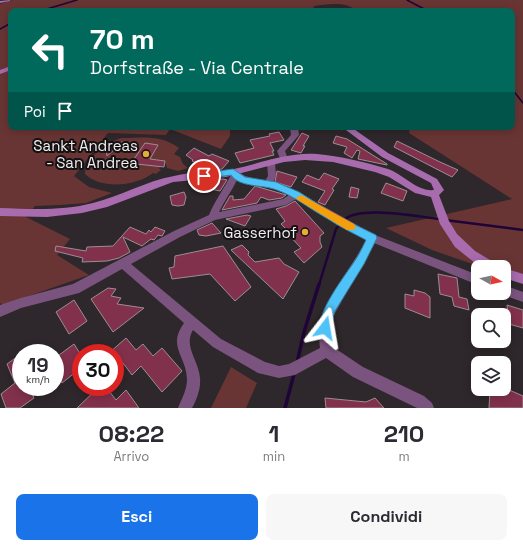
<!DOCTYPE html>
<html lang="it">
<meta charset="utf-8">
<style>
body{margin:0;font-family:"Space Grotesk",sans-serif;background:#f7f7f7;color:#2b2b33;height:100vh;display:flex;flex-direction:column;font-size:15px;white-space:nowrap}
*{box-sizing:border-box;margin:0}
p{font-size:13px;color:#7c7c81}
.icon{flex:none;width:22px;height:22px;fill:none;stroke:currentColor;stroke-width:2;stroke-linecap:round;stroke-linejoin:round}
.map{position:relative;height:408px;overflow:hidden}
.details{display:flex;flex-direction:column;background:#fff;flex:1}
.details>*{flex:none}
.hud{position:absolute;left:8px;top:8px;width:507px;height:122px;border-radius:8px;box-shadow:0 2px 10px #0003;background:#00695c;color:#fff;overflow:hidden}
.needle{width:26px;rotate:98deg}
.tools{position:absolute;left:471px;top:260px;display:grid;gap:8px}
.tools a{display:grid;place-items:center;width:40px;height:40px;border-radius:8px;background:#fff;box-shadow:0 2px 10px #0003;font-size:20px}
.speed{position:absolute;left:12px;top:344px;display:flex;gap:8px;font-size:20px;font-weight:700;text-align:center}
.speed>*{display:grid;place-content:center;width:52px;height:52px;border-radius:50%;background:#fff;box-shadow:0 2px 10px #0003;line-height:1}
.speed small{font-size:10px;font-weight:400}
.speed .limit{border:6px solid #d22;background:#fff;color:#111}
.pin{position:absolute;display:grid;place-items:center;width:34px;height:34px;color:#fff;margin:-17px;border:2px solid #fff;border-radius:50%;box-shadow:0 1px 4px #0007}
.me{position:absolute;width:44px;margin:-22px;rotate:14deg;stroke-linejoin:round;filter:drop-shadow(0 0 3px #0008)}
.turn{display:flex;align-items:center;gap:14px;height:84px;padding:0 16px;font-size:18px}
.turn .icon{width:52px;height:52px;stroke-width:2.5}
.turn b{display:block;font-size:28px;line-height:34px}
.then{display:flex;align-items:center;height:38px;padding:0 16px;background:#0003;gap:8px;font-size:15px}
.eta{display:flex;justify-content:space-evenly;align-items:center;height:68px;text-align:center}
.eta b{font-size:24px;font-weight:700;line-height:28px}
.action{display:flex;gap:8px;margin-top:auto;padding:8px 16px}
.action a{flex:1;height:46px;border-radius:8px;background:#1a73e8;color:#fff;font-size:16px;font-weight:700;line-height:46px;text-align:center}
.action a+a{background:#f7f7f7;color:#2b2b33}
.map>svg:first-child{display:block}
</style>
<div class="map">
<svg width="523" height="408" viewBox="0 0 523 408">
<rect width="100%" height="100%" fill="#2e272b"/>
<path fill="#683534" d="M12,0H523V282L504,275V267H481L432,250L386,228L512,199L409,133L410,127H512V11H357C347,1 328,4 314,6L312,11H139L142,9L134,8L124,11H11V127H230V136L221,149L170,129L166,135L108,133L74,176L89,187L112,193L86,203L60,205L35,206L26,217L70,239L57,255L89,275L3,305L0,303V4Z
M121,138C144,138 160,134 179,148L174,154L180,157L183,164L188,168L178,171L167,168L165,162L159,168L161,170L156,174L153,173C137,186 101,190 85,174C85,157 107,143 121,138Z
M231,367L257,383L246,408H211Z"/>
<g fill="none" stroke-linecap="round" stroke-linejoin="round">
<path stroke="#1f0437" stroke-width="1.5" d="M407,0L428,11
M40,11L77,0
M0,29L11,23
M512,89L523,103"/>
<path stroke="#1f0437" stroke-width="2.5" d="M344,220C359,205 419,217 440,219
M445,220L523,230
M319,285L336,229L341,223"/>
<path stroke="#1f0437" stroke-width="3.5" d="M297,363L304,332L319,284
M285,408L294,374"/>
</g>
<path fill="#82314c" stroke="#9a8f92" d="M279,132L284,140L270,143L274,151H272L274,155L240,163L235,153L254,148L250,140L270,136L269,134Z
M302,133L309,136L303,146H305L301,153L291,150Z
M336,136L347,139L387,164V165L358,159L360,151L357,150L352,158L344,153L347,147L333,143Z
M397,141L440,162L458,170L452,177L394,147Z
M123,142L107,156L106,148L109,145Z
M145,143L158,145L150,159L165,161L164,167L137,164L134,159Z
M194,148L209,156L212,154L229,161L222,169L216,170L203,164L200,165L192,161L193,160L186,155Z
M277,171L297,177L291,187L275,182Z
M324,173L339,179L332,189L334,190L325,205L318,202L325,191L302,182L307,175L319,180Z
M223,179L227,180L220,191L210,189L215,180Z
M386,183L407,191L403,201L381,193Z
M255,186L286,195L282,198L269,200L261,197L257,203L222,210L230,196H233V200L244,199Z
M351,187L359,189L357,198L349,197Z
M184,192L186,197L184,205L178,206L172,205L170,196Z
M295,201L324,233L320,236V242L322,247L304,263L294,252L301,248L285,231L287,230L281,224L285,221L276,209L286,206Z
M247,215L251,216L245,226L226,219Z
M212,223L221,233L206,236L199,235L197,230Z
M130,227L146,234L149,230L151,232L155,227L165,231L162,236L158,235L154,240L151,239L142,246L123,237L130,252L119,258L107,261L82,262L83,258L55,251L56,246L86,251L87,247L113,246Z
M242,245L249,252L248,255L255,262L279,258L284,264L299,272L283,299L231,250Z
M223,246L251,287L235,301L210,274L172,279L169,268L174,267L175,256Z
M438,274L457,278L459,297L467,299L469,310L454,306L452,297L440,294Z
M108,288L116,289L111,296L121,298L117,304L144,308L113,332L91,299Z
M414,290L425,293L430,297V318L405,308V294L414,296Z
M74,300L87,321L69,334L56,312Z
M507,305L523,310V328L509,324Z
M126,338L136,350L143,344L153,356L162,348L182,371L162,392L141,366L132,375L123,363L115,370V353H109Z
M74,344L81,355V368L62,383L55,369V358Z
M21,354V387H29L34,398L20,408H6L1,394L15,383L7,364Z
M99,387H106L116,400L126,390L139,408H77Z
M490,389H507L523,396V408H489Z
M325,398L366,402L375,398L384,408H326Z"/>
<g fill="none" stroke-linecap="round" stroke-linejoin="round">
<path fill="#7a547e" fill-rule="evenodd" d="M290,127H298L299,135L285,151L288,159L284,162L281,161L277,151L291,135Z
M271,159L275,162L276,176L273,183L287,187L298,192L375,235L478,275V285L374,243L334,315C332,327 330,336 333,347L363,367L424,396L432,403L434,408H417L353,377L326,358L295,375L279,378L258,373L213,347L193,330C183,346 199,361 200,378C201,388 197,399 192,408H178C182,398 187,390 187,379C186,355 167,347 184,323L122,269L79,293L21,308L0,317V305L21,298L73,284L174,231L209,215C215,200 224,189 231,175L229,172L230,170H236L245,176L265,181L268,176L267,162ZM237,180L277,190L289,195L283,199L219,212C224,201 232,191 237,180ZM296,199L366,240C349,274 314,307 320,348L289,364L279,366L265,362L221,339L131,264L180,237L215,220L286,205Z
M504,285L523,292V302L500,294L504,293Z"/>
<path fill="#a76bae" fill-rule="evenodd" d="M10,0V1L0,3V1Z
M11,66V70L0,74V70Z
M342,127H351L388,153L437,179L444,190L439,195L449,221L457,234L475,251L495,263L497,267H480L455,247L440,224L431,197L415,193L389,177L375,172L333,162L305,160L284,162L226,177L173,182L107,207L82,213L47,217L0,216V208C31,209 63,211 93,203C121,196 146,181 174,176C193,171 214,173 234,169C261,163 288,152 317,154C340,156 365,162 388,169C403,174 417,192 434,190L431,183L382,157Z
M504,268L523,274V284L504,278Z"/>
</g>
<path fill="#4fc3f7" stroke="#337fa1" d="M233,169L245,177L276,182L299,192L335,215L376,235L377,238L364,264L335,311L329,333L325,334L321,333C313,315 346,275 356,259C360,253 363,246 366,240C353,233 340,227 328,219C310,209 293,195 274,189C262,185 238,187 231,175L204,179L200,176L204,173Z"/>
<path fill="#f59e0b" d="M301,195L354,224L356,227L354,230H347L298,200L296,198Z"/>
<g fill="#e5ad35" stroke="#141113" stroke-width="1.5">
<circle cx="146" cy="154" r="4"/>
<circle cx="305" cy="232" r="4"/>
</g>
<g text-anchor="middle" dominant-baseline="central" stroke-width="4" stroke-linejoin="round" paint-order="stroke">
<g font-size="15" fill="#f2edf0" stroke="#141113" text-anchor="end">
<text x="138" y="145">Sankt Andreas<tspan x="138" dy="17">- San Andrea</tspan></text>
<text x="297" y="232">Gasserhof</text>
</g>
</g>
</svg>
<div class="tools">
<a><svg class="needle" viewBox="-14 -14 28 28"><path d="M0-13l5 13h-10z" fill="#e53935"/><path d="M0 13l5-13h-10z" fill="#7c7c81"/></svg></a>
<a><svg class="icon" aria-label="search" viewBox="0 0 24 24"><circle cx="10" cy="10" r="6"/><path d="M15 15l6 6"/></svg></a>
<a><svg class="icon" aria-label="layers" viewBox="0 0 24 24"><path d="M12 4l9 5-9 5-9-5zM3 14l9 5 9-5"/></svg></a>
</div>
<div class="speed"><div>19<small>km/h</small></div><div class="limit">30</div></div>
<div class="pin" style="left:204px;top:176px;background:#d93025"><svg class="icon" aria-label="arrive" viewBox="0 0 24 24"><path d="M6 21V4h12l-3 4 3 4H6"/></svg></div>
<svg class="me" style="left:325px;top:328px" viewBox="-20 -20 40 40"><path d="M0-17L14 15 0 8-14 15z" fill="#4fc3f7" stroke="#fff" stroke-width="4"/></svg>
<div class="hud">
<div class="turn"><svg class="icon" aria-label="left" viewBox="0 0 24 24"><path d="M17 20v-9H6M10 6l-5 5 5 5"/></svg><div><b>70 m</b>Dorfstraße - Via Centrale</div></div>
<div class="then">Poi<svg class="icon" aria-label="arrive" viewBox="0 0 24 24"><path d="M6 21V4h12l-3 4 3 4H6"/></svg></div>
</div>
</div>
<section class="details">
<div class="eta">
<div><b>08:22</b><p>Arrivo</p></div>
<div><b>1</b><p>min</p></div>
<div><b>210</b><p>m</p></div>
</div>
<div class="action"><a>Esci</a><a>Condividi</a></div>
</section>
